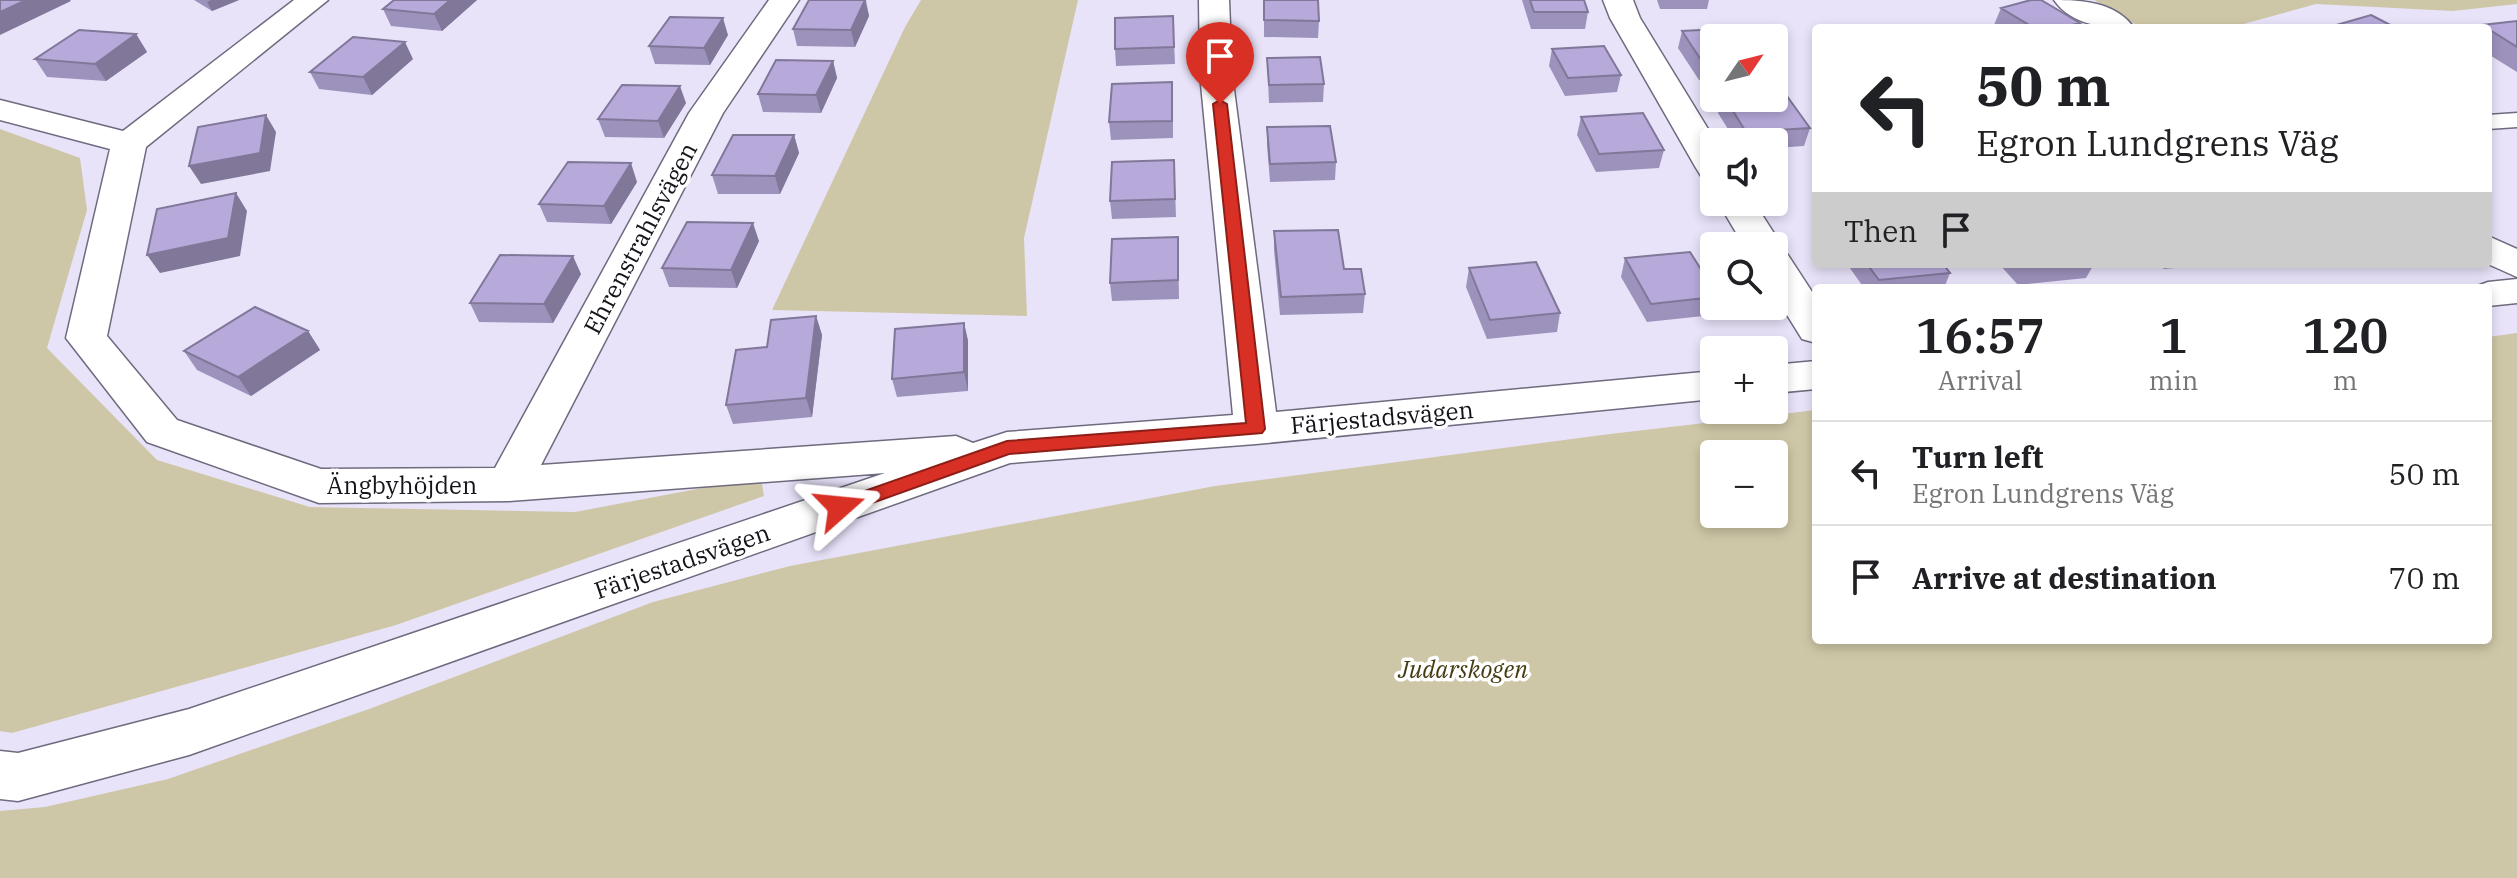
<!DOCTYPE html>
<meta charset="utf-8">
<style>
body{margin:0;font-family:"IBM Plex Serif",serif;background:#f6f6f6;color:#202124;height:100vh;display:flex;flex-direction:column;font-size:30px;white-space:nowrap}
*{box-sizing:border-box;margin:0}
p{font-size:26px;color:#757577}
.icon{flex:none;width:44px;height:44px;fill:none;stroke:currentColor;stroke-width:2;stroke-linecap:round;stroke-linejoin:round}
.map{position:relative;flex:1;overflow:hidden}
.side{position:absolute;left:1812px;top:284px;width:680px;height:360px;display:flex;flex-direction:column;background:#fff;border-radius:8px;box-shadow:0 4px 12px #0003}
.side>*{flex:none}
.guide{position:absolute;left:1812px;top:24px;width:680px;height:244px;border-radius:8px;box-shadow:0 4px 12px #0003;background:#fff;color:#202124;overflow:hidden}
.needle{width:52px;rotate:55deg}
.buttons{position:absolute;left:1700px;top:24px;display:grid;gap:16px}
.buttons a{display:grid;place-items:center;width:88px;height:88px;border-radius:8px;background:#fff;box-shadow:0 4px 12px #0003;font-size:40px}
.pin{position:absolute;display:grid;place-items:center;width:68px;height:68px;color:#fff;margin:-82px -34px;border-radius:50% 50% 50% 0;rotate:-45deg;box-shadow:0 0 8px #0007}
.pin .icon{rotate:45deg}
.me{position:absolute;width:88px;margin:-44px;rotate:72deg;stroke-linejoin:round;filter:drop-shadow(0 0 6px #0008)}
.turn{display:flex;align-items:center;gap:28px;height:168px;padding:0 32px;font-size:36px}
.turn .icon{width:104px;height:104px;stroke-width:2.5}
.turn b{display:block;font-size:56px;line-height:68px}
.then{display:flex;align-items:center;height:76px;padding:0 32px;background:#0003;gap:16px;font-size:30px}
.eta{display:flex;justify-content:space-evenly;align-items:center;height:136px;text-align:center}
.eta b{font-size:48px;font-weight:600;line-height:56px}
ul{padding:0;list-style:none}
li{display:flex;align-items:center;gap:24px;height:104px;padding:0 32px;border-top:2px solid #e0e0e0}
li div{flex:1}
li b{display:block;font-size:30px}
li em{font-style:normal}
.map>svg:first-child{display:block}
</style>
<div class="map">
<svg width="2517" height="878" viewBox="0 0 2517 878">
<rect width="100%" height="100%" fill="#e9e3fa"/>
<path fill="#cec7a7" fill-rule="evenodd" d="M921,0H1078L1024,238L1027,316L772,310L905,27Z
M2094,0H2517V4L2453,11L2316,4L2229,28H2142Z
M0,129L80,158L87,210L47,348L157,460L310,507L575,512L761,477L764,496L396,625L12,733L0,731Z
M2517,333V878H0V811L45,807L168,779L369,709L653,602L790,566L1215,486L1610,434L1816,410V640H2488V337ZM1774,454V514H1714V454Z"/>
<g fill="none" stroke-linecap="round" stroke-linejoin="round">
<defs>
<path id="service" d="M2517,113V127L2488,129V115Z"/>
<path id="minor" d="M294,0H328L146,147L107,336L177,420L321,469L495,468L689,113L769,0H799L723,113L541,465L956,436L973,443L1007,432L1233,415L1200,74L1199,0H1229L1232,74L1276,412L1714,371V399L1256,444L1010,463L189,755L18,801L0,799V751L18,753L189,709L885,473L509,501L319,503L147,442L66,338L110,149L0,120V100L123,131Z
M1603,0H1633L1640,18L1716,142L1714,179L1701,176L1696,168L1610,18Z
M2054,0C2082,0 2116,2 2134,28C2105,28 2072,26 2054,0Z
M1718,202H1754L1782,246L1778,252L1788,255L1816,298V343L1802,339L1774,294V246H1744Z
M2488,236L2517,249V277L2488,264Z
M2517,279V303L2488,306V288H2472L2488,282Z
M1816,361V389L1774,393V365Z"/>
</defs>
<use href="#service" stroke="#6f6a7e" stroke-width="3"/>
<use href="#minor" stroke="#6f6a7e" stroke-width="3"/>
<use href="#service" fill="#fff" fill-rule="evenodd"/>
<use href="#minor" fill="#fff" fill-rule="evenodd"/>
</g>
<path fill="#9d92bc" d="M194,0H239L212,11Z
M394,0H477L442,31L391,26L383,9Z
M809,0H866L869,16L855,47L797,46L793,29Z
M1264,0L1319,21L1318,38L1264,37Z
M1522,0H1584L1588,12L1585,29H1531Z
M1657,0H1709L1707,9H1660Z
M2001,8L2060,28H1999L1994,25Z
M1173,16L1175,64L1116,66L1115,49Z
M2517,21V72L2488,54V28H2480L2482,25Z
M1682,31L1714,38V79L1699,80L1678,48Z
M136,34L147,52L106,81L47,77L35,59Z
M728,35L710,65L655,64L649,46Z
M1552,49L1621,75L1617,92L1565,96L1549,66Z
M1267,58L1324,84L1323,102L1269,103Z
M413,59L372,95L319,89L310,72Z
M833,61L837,78L821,113L763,112L758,94Z
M1722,98H1774L1810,128L1804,146L1774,148V142H1736L1718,113Z
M1173,100V138L1111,140L1109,122Z
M686,103L664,138L605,137L598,119Z
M1581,117L1664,150L1659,168L1596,172L1577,135Z
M1267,127L1336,162L1335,180L1270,182L1267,145Z
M794,135L799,153L780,194H718L712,175Z
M1174,160L1176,217L1112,219L1110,201Z
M637,182L611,224L547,222L539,204Z
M1274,231L1344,269L1365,294L1363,313L1280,315L1274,250Z
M1178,237L1179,299L1112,301L1110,283Z
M759,241L737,288L669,287L662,268Z
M1625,258L1714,290V306H1716L1713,315L1647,322L1621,277Z
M1847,264H1943L1950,273L1944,288H1864Z
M1999,264H2094L2086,278L2018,285Z
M2159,264H2217L2164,269Z
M1469,268L1560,313L1557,332L1487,339L1466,287Z
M581,274L553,323L479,322L470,303Z
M816,316L822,335L812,417L733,424L726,405L767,347Z
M964,323L968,341V391L897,397L892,379Z
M308,331L320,350L251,396L197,370L184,351Z"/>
<path fill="#807799" d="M26,0H70L71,1L0,35V12Z
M211,0H239L212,11L207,2Z
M450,0H477L442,31L434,14Z
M865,0L869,16L855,47L851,30Z
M723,18L728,35L710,65L704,48Z
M2080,23L2078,28H2060Z
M136,34L147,52L106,81L95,64Z
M405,42L413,59L372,95L363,77Z
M833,61L837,78L821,113L816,95Z
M680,86L686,103L664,138L658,121Z
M266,115L276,132L270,171L201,184L189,166Z
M794,135L799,153L780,194L775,176Z
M631,163L637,182L611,224L604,206Z
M236,193L247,211L240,256L160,273L147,255Z
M753,223L759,241L737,288L731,270Z
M573,256L581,274L553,323L544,304Z
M816,316L822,335L812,417L806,398Z
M964,323L968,341V391L964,372Z
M308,331L320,350L251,396L238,377Z"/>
<path fill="#b7aadb" stroke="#807799" stroke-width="2" d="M0,0H26L0,12Z
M394,0H450L434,14L383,9Z
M809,0H865L851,30L793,29Z
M1264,0H1318L1319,21L1264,20Z
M1530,0H1584L1588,12H1534Z
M2031,0H2041L2080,23L2060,28H2034L2001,8Z
M2371,15L2396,28H2326Z
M1173,16L1174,47L1115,49V18Z
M670,17L723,18L704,48L649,46Z
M2517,21V47L2482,25Z
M1740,28L1747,38H1714V62L1703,63L1682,31Z
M79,30L136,34L95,64L35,59Z
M353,37L405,42L363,77L310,72Z
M1604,46L1621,75L1568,78L1552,49Z
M1320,57L1324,84L1269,85L1267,58Z
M776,60L833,61L816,95L758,94Z
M1172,82V121L1109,122L1112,84Z
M622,85L680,86L658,121L598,119Z
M1774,92H1784L1810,128L1746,132L1725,98H1774Z
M1643,113L1664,150L1599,154L1581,117Z
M266,115L260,153L189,166L198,127Z
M1330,126L1336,162L1270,164L1267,127Z
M733,135H794L775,176L712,175Z
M1174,160L1175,199L1110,201L1112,162Z
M568,162L631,163L604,206L539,204Z
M236,193L228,238L147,255L157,209Z
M687,222L753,223L731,270L662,268Z
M1338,230L1344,269H1361L1365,294L1281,297L1274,231Z
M1178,237V280L1110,283L1112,239Z
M1690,252L1714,290V297L1651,304L1625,258Z
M500,255L573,256L544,304L470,303Z
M1536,262L1560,313L1490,320L1469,268Z
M1867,264H1943L1950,273L1879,280Z
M2024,264H2053L2027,267Z
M255,307L308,331L238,377L184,351Z
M816,316L806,398L726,405L736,350L767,347L771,320Z
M964,323V372L892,379L895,329Z"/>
<path fill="#d93025" stroke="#8d1f18" stroke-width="2" d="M1220,100L1227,104L1265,429L1262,433L1009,454L847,512H833L830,507L833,502L1007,441L1246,423L1213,104Z"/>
<g text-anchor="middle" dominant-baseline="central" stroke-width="7" stroke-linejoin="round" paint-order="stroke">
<g font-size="24" fill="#15131a" stroke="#fff">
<text transform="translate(640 238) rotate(-62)">Ehrenstrahlsvägen</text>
<text transform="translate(1382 417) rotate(-5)">Färjestadsvägen</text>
<text x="402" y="485">Ängbyhöjden</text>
<text transform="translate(682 561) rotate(-19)">Färjestadsvägen</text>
</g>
<g font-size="24" font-style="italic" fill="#443b12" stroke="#fff">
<text x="1463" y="669">Judarskogen</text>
</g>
</g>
</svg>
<div class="buttons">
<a><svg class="needle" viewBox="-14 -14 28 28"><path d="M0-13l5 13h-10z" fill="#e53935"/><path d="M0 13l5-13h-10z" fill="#757577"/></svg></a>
<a><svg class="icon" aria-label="sound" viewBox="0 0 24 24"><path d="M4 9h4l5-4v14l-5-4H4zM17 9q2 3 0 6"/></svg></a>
<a><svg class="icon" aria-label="search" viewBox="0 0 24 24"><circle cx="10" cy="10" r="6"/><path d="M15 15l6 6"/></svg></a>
<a>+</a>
<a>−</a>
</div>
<div class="pin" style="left:1220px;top:104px;background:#d93025"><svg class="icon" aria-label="arrive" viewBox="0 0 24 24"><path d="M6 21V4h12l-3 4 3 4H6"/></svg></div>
<svg class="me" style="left:840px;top:507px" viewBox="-20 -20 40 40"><path d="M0-17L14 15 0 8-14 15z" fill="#d93025" stroke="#fff" stroke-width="4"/></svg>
<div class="guide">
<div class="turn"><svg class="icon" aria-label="left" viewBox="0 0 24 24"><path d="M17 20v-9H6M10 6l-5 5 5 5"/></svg><div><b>50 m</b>Egron Lundgrens Väg</div></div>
<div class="then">Then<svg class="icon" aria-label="arrive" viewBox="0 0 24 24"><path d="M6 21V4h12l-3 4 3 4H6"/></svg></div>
</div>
<section class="side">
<div class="eta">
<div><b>16:57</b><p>Arrival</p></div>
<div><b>1</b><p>min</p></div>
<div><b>120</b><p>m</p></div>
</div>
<ul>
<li><svg class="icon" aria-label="left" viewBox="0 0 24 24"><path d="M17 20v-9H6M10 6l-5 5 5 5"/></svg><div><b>Turn left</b><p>Egron Lundgrens Väg</p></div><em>50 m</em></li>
<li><svg class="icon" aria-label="arrive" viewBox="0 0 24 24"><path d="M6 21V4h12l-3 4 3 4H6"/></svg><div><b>Arrive at destination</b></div><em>70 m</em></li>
</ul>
</section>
</div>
